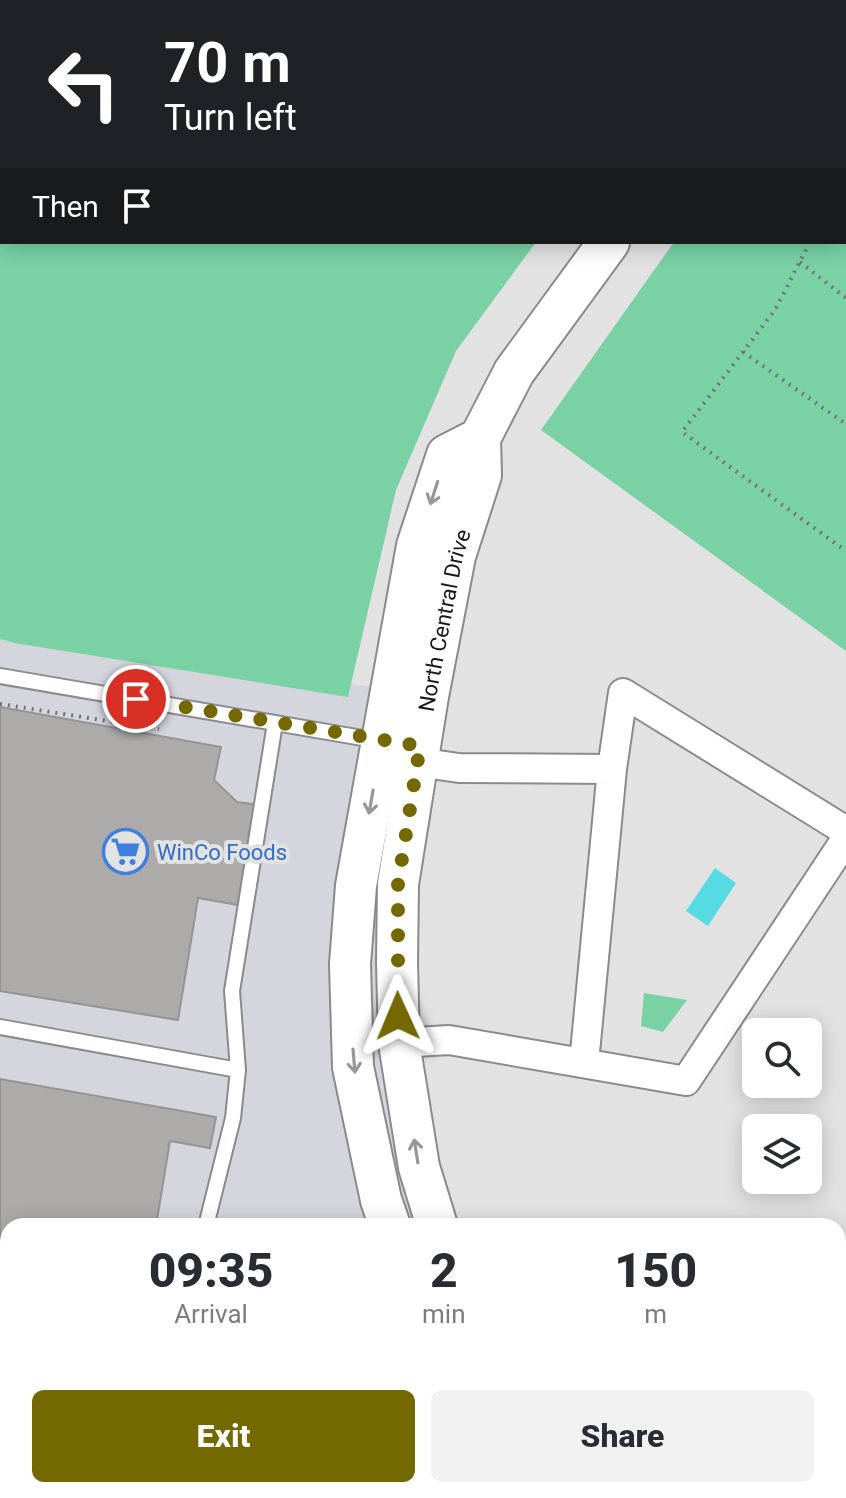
<!DOCTYPE html>
<style>
body{margin:0;font-family:Roboto,sans-serif;background:#f2f2f3;color:#2b2b33;height:100vh;display:flex;flex-direction:column;font-size:30px;white-space:nowrap}
*{box-sizing:border-box;margin:0}
p{font-size:26px;color:#7c7c81}
.icon{flex:none;width:44px;height:44px;fill:none;stroke:currentColor;stroke-width:2;stroke-linecap:round;stroke-linejoin:round}
.map{position:relative;flex:1;overflow:hidden}
.drawer{position:absolute;left:0px;top:1218px;width:846px;height:280px;display:flex;flex-direction:column;background:#fff;border-radius:24px 24px 0 0;box-shadow:0 4px 20px #0003}
.drawer>*{flex:none}
.banner{position:absolute;left:0px;top:0px;width:846px;height:244px;box-shadow:0 4px 20px #0003;background:#202124;color:#fff;overflow:hidden}
.tools{position:absolute;left:742px;top:1018px;display:grid;gap:16px}
.tools a{display:grid;place-items:center;width:80px;height:80px;border-radius:12px;background:#fff;box-shadow:0 4px 20px #0003;font-size:40px}
.pin{position:absolute;display:grid;place-items:center;width:68px;height:68px;color:#fff;margin:-34px;border:4px solid #fff;border-radius:50%;box-shadow:0 2px 8px #0007}
.me{position:absolute;width:88px;margin:-44px;rotate:359deg;stroke-linejoin:round;filter:drop-shadow(0 0 6px #0008)}
.turn{display:flex;align-items:center;gap:28px;height:168px;padding:0 32px;font-size:36px}
.turn .icon{width:104px;height:104px;stroke-width:2.5}
.turn b{display:block;font-size:56px;line-height:68px}
.then{display:flex;align-items:center;height:76px;padding:0 32px;background:#0003;gap:16px;font-size:30px}
.eta{display:flex;justify-content:space-evenly;align-items:center;height:136px;text-align:center}
.eta b{font-size:48px;font-weight:800;line-height:56px}
.button{display:flex;gap:16px;margin-top:auto;padding:16px 32px}
.button a{flex:1;height:92px;border-radius:12px;background:#746800;color:#fff;font-size:32px;font-weight:800;line-height:92px;text-align:center}
.button a+a{background:#f2f2f3;color:#2b2b33}
.map>svg:first-child{display:block}
</style>
<div class="map">
<svg width="846" height="1498" viewBox="0 0 846 1498">
<rect width="100%" height="100%" fill="#e2e2e3"/>
<path fill="#d4d5dd" d="M0,629L428,696L398,884L437,1226H8V1490H587L584,1498H0Z"/>
<path fill="#79d1a4" d="M0,0H678L677,2H2V242H536L456,351L396,490L348,697L15,643L0,639Z
M845,0H846V651L541,430L674,242H844L843,2Z
M644,993L687,1000L663,1032L641,1026Z"/>
<path fill="#55dbe1" d="M715,868L736,883L708,926L686,911Z"/>
<path fill="#acabaa" stroke="#959494" stroke-width="2" d="M0,707L221,747L214,780L237,802L260,805L244,906L198,898L178,1020L0,991Z
M0,1079L216,1117L210,1148L170,1141L156,1226H8V1490H109L108,1498H0Z
M280,1490H477L482,1495L478,1498H287Z"/>
<g fill="none" stroke-linecap="round" stroke-linejoin="round">
<defs>
<path id="service" d="M0,676L380,741
M0,1027L238,1070L233,1118L206,1226
M238,1070L232,991L275,723
M134,1498L137,1490
M246,1498L248,1490"/>
<path id="minor" d="M417,762L459,768L612,769L623,693L846,831
M399,1043L449,1040L686,1081L846,839
M584,1063L612,769"/>
<g id="secondary">
<path d="M783,2L785,0"/>
<path d="M390,1226L381,1200L353,1067L350,964L356,886L417,546L447,455L480,438"/>
<path id="s1" d="M437,1226L419,1167L399,1043L397,962L398,884L428,696L455,556L481,475L480,438L514,372L609,242"/>
<path d="M538,1490L544,1498"/>
<path d="M597,1490L605,1498"/>
</g>
</defs>
<use href="#service" stroke="#8b8b8c" stroke-width="18"/>
<use href="#minor" stroke="#8b8b8c" stroke-width="32"/>
<use href="#secondary" stroke="#8b8b8c" stroke-width="44"/>
<path stroke="#747475" stroke-width="4" stroke-dasharray="2 6" stroke-linecap="butt" d="M808,242V246L775,310L682,432L846,551
M800,262L846,298
M743,352L846,424
M0,704L159,729"/>
<use href="#service" stroke="#fff" stroke-width="14"/>
<use href="#minor" stroke="#fff" stroke-width="28"/>
<use href="#secondary" stroke="#fff" stroke-width="40"/>
</g>
<defs><path id="oneway-shaft" d="M-6 0H5M1.5-3L5.5 0L1.5 3" fill="none" stroke-width="1.6" stroke-linecap="round" stroke-linejoin="round" transform="scale(2)"/></defs>
<g stroke="#979798">
<use href="#oneway-shaft" transform="translate(434 493) rotate(108)"/>
<use href="#oneway-shaft" transform="translate(371 802) rotate(100)"/>
<use href="#oneway-shaft" transform="translate(354 1061) rotate(85)"/>
<use href="#oneway-shaft" transform="translate(416 1151) rotate(-99)"/>
</g>
<g fill="none" stroke-linecap="round" stroke-linejoin="round">
<path stroke="#746800" stroke-width="14" stroke-dasharray="0 25.2" d="M136,699L420,746L398,884V1016"/>
</g>
<defs>
<symbol id="supermarket-ring" viewBox="-11 -11 22 22"><circle r="9.5" fill="#e2e2e3" stroke="#3f7fe0" stroke-width="1.5"/><path d="M-6-5.5h2.5l.6 2H6L4.5 2H-2.5L-4.4-4H-6ZM-1.5 3.2a1.3 1.3 0 1 0 .1 0ZM3 3.2a1.3 1.3 0 1 0 .1 0Z" fill="#3f7fe0"/></symbol>
</defs>
<g fill-rule="evenodd">
<use href="#supermarket-ring" x="100" y="826" width="51" height="51"/>
</g>
<g text-anchor="middle" dominant-baseline="central" stroke-width="8" stroke-linejoin="round" paint-order="stroke">
<g font-size="22" fill="#181819" stroke="#e2e2e3">
<text stroke="none"><textPath href="#s1" startOffset="614">North Central Drive</textPath></text>
</g>
<g font-size="22" fill="#366cbe" stroke="#e2e2e3" text-anchor="start">
<text x="157" y="852">WinCo Foods</text>
</g>
</g>
</svg>
<div class="tools">
<a><svg class="icon" aria-label="search" viewBox="0 0 24 24"><circle cx="10" cy="10" r="6"/><path d="M15 15l6 6"/></svg></a>
<a><svg class="icon" aria-label="layers" viewBox="0 0 24 24"><path d="M12 4l9 5-9 5-9-5zM3 14l9 5 9-5"/></svg></a>
</div>
<div class="pin" style="left:136px;top:699px;background:#d93025"><svg class="icon" aria-label="arrive" viewBox="0 0 24 24"><path d="M6 21V4h12l-3 4 3 4H6"/></svg></div>
<svg class="me" style="left:398px;top:1016px" viewBox="-20 -20 40 40"><path d="M0-17L14 15 0 8-14 15z" fill="#746800" stroke="#fff" stroke-width="4"/></svg>
<div class="banner">
<div class="turn"><svg class="icon" aria-label="left" viewBox="0 0 24 24"><path d="M17 20v-9H6M10 6l-5 5 5 5"/></svg><div><b>70 m</b>Turn left</div></div>
<div class="then">Then<svg class="icon" aria-label="arrive" viewBox="0 0 24 24"><path d="M6 21V4h12l-3 4 3 4H6"/></svg></div>
</div>
<section class="drawer">
<div class="eta">
<div><b>09:35</b><p>Arrival</p></div>
<div><b>2</b><p>min</p></div>
<div><b>150</b><p>m</p></div>
</div>
<div class="button"><a>Exit</a><a>Share</a></div>
</section>
</div>
